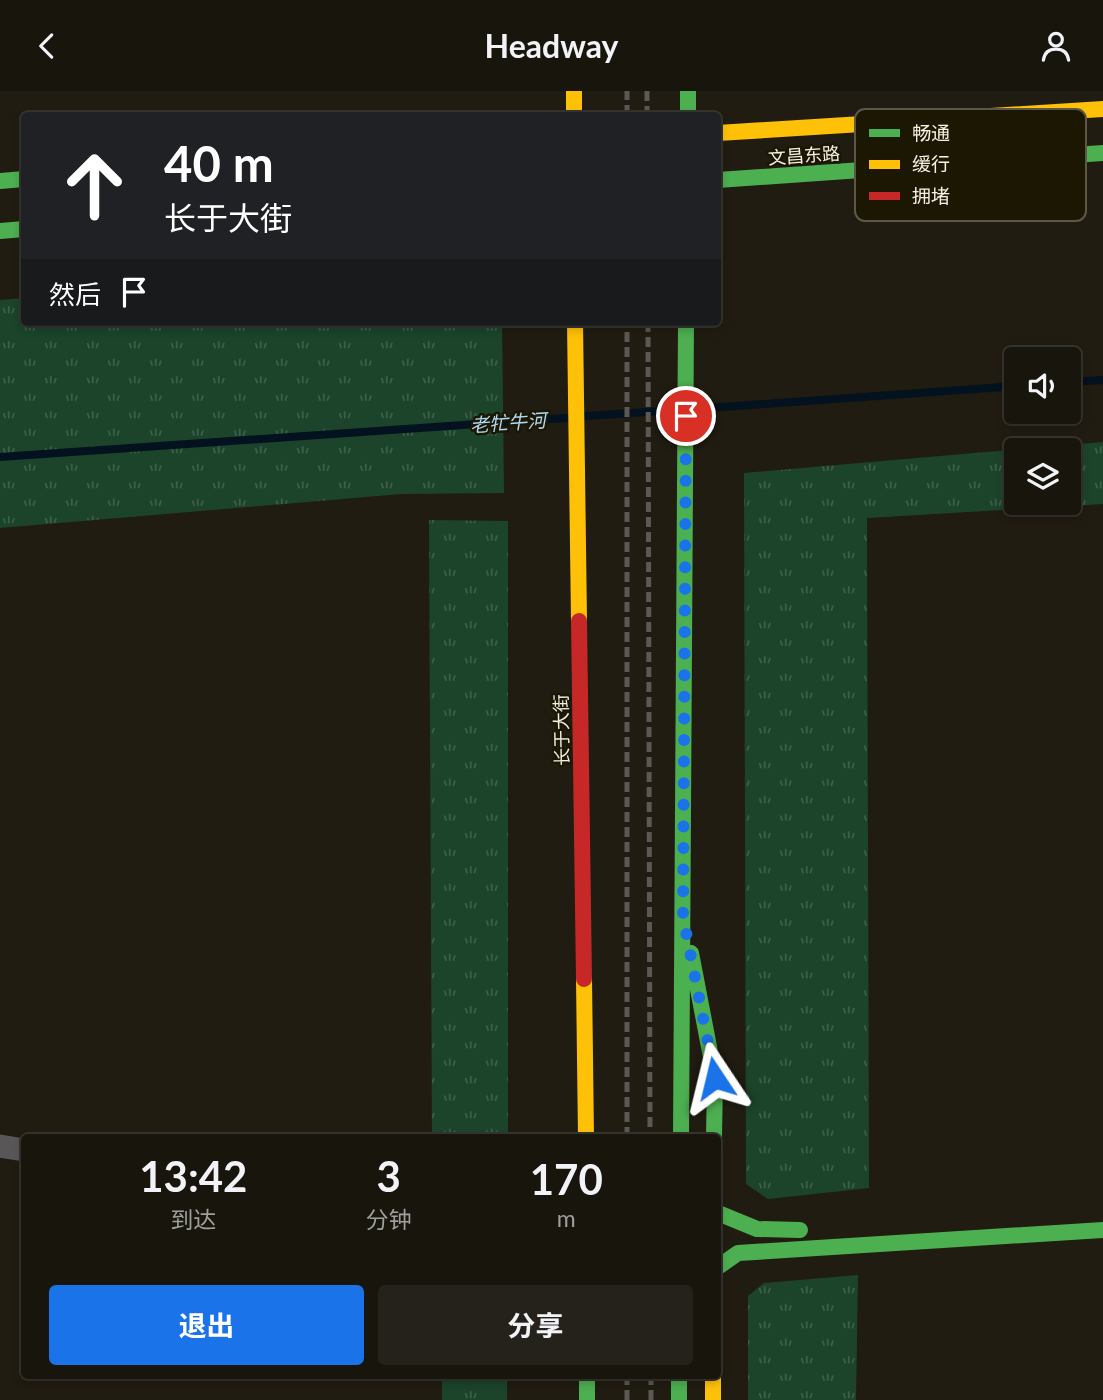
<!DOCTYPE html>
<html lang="zh">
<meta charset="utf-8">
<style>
body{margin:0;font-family:Lato,"Noto Sans SC",sans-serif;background:#25221b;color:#f1f3f6;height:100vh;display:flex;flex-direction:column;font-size:26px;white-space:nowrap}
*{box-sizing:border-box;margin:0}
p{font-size:23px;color:#9f9f9d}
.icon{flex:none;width:38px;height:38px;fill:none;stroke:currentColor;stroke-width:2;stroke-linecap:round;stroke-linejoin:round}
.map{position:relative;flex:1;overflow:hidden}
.details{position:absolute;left:21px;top:1043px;width:700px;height:245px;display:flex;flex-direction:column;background:#18150d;border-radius:7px;box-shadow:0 4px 10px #0003,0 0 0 2px #36342e}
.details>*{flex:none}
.banner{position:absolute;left:21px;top:21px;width:700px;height:214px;border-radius:7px;box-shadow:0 4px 10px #0003,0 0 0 2px #36342e;background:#202124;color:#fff;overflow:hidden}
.tools{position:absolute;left:1004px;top:256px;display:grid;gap:14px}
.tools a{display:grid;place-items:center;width:77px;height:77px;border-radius:7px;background:#18150d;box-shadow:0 4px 10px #0003,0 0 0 2px #36342e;font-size:35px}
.pin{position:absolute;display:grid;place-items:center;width:60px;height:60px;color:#fff;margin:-30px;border:4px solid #fff;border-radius:50%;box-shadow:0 2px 7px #0007}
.me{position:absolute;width:77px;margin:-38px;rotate:350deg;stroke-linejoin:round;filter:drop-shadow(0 0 5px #0008)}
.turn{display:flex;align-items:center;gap:24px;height:147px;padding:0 28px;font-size:32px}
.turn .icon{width:91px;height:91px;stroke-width:2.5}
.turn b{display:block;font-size:49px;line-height:60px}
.then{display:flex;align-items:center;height:66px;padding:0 28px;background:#0003;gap:14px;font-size:26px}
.eta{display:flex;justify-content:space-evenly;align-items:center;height:119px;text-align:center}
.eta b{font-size:42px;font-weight:700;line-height:49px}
.button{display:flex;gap:14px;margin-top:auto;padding:14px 28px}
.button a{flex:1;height:80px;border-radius:7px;background:#1a73e8;color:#fff;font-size:28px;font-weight:700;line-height:80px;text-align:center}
.button a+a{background:#25221b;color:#f1f3f6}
header{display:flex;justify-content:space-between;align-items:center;height:91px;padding:0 28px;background:#18150d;font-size:32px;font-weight:700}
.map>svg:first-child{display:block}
</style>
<header><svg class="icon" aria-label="back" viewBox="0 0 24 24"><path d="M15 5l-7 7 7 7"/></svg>Headway<svg class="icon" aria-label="person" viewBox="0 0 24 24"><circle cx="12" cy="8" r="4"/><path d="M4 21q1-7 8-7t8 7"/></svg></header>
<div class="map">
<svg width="1103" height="1309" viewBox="0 0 1103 1309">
<defs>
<pattern id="park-tufts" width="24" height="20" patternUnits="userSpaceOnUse" patternTransform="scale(1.75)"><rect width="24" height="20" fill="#1b442b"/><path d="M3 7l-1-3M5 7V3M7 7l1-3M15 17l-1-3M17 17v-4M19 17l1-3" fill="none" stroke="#3d5f4a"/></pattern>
</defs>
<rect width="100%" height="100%" fill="#201c11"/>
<path fill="url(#park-tufts)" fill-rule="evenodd" d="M24,207V231H502L504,402L401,403L0,437V209Z
M1103,351V413L867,427L869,1097L768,1108L746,1093L744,382ZM1017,359H1069V411H1017Z
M429,429L508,430V1046H432Z
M858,1184L856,1309H748V1205L764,1192Z
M442,1285H507V1309H442Z"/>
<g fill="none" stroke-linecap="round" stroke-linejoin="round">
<path stroke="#03121e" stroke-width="8" d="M1069,291L1103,289
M694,318L1017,295
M586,325L678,319
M0,366L566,327"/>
<path stroke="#585657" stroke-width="23" d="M0,1055L24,1059"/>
<path stroke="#4caf50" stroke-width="16" d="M688,0V24
M718,89L1103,62
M0,90L24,88
M0,140L24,138
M691,862L715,987L714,1046
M681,1046L686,231
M718,1122L757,1138L800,1139
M718,1176L738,1162L1103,1139
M587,1284V1309
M679,1284V1309"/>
<path stroke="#ffc107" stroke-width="16" d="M574,0V24
M718,42L1103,18
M575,231L579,530
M584,888L586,1046
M713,1284V1309"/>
<path stroke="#c62828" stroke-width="16" d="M579,530L584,888"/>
<path stroke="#5c5854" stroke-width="5" stroke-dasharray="10 5" stroke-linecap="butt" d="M647,0V24
M627,24V0
M648,231L650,1046
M627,1046V231
M651,1284V1309
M627,1309V1284"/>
</g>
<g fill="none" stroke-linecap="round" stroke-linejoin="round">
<path stroke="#1a73e8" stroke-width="12" stroke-dasharray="0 21.6" d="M686,325L683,826L715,987"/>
</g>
<g text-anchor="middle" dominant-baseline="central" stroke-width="5" stroke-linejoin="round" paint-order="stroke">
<g font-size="18" fill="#f4f1e4" stroke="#1c1703">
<text transform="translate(804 64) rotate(-4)">文昌东路</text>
<text transform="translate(561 639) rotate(-91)">长于大街</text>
</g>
<g font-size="19" font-style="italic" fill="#b0daf8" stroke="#1c1703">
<text transform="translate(508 331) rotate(-4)">老牤牛河</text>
</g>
</g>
<rect x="855" y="18" width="231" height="112" rx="10" fill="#1c1703" stroke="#5d5846" stroke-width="2"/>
<rect x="869" y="38" width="31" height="8" fill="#4caf50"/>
<rect x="869" y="69" width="31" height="9" fill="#ffc107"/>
<rect x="869" y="101" width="31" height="8" fill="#c62828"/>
<g font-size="19" fill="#f4f1e4">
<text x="912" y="49">畅通</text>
<text x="912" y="80">缓行</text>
<text x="912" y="112">拥堵</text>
</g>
</svg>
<div class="tools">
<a><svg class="icon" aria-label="sound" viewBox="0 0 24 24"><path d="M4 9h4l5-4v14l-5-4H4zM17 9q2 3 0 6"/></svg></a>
<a><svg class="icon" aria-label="layers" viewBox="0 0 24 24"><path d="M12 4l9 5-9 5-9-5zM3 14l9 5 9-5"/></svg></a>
</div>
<div class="pin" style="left:686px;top:325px;background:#d93025"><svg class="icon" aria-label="arrive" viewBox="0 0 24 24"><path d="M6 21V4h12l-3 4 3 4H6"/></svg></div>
<svg class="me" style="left:715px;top:987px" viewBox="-20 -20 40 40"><path d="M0-17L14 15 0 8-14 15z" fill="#1a73e8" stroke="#fff" stroke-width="4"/></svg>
<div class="banner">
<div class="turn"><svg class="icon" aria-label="ahead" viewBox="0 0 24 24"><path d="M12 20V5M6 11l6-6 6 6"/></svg><div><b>40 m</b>长于大街</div></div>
<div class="then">然后<svg class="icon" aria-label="arrive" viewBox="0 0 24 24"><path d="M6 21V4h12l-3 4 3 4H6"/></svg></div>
</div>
<section class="details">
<div class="eta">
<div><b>13:42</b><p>到达</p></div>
<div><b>3</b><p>分钟</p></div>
<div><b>170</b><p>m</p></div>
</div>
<div class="button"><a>退出</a><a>分享</a></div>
</section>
</div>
